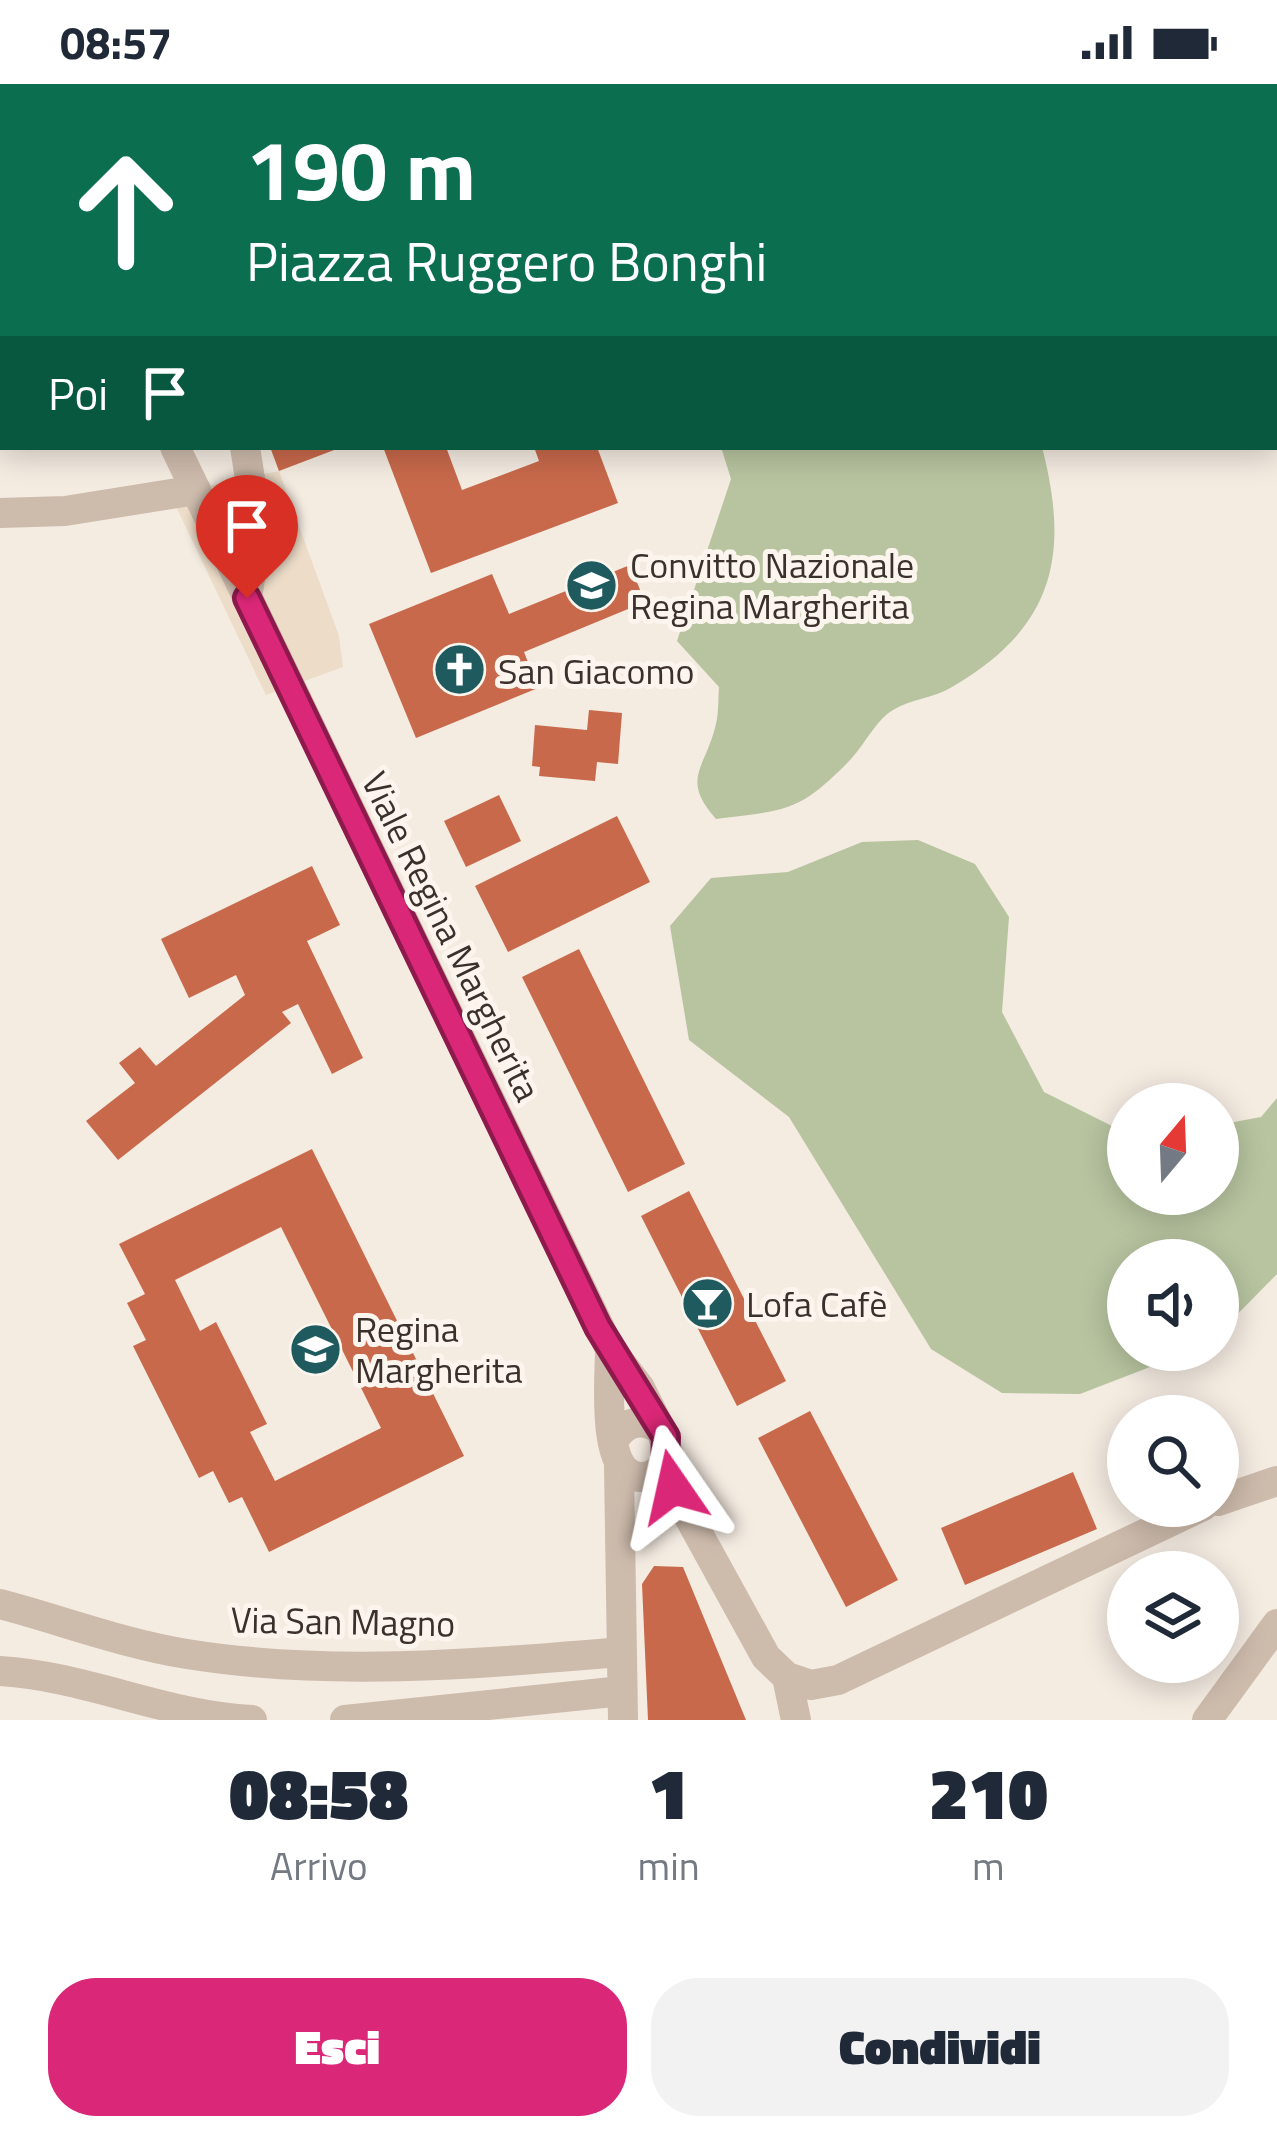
<!DOCTYPE html>
<html lang="it">
<meta charset="utf-8">
<style>
body{margin:0;font-family:"Titillium Web",sans-serif;background:#f2f2f3;color:#1f2937;height:100vh;display:flex;flex-direction:column;font-size:45px;white-space:nowrap}
*{box-sizing:border-box;margin:0}
p{font-size:39px;color:#747a83}
.icon{flex:none;width:66px;height:66px;fill:none;stroke:currentColor;stroke-width:2;stroke-linecap:round;stroke-linejoin:round}
.map{position:relative;height:1636px;overflow:hidden}
.panel{display:flex;flex-direction:column;background:#fff;flex:1}
.panel>*{flex:none}
.top-card{position:absolute;left:0px;top:0px;width:1278px;height:366px;box-shadow:0 6px 30px #0003;background:#0b6e4f;color:#fff;overflow:hidden}
.needle{width:78px;rotate:19deg}
.tools{position:absolute;left:1107px;top:999px;display:grid;gap:24px}
.tools a{display:grid;place-items:center;width:132px;height:132px;border-radius:50%;background:#fff;box-shadow:0 6px 30px #0003;font-size:60px}
.pin{position:absolute;display:grid;place-items:center;width:102px;height:102px;color:#fff;margin:-123px -51px;border-radius:50% 50% 50% 0;rotate:-45deg;box-shadow:0 0 12px #0007}
.pin .icon{rotate:45deg}
.me{position:absolute;width:132px;margin:-66px;rotate:349deg;stroke-linejoin:round;filter:drop-shadow(0 0 9px #0008)}
.turn{display:flex;align-items:center;gap:42px;height:252px;padding:0 48px;font-size:54px}
.turn .icon{width:156px;height:156px;stroke-width:2.5}
.turn b{display:block;font-size:84px;line-height:102px}
.then{display:flex;align-items:center;height:114px;padding:0 48px;background:#0003;gap:24px;font-size:45px}
.eta{display:flex;justify-content:space-evenly;align-items:center;height:204px;text-align:center}
.eta b{font-size:72px;font-weight:800;line-height:84px}
.action{display:flex;gap:24px;margin-top:auto;padding:24px 48px}
.action a{flex:1;height:138px;border-radius:48px;background:#db2777;color:#fff;font-size:48px;font-weight:800;line-height:138px;text-align:center}
.action a+a{background:#f2f2f3;color:#1f2937}
.status{display:flex;justify-content:space-between;align-items:center;height:84px;padding:0 60px;background:#fff;direction:ltr}
.status svg{height:33px;fill:currentColor}
.map>svg:first-child{display:block}
</style>
<div class="status"><b>08:57</b><svg viewBox="0 0 49 12"><path d="M0 12V9h3v3zM5 12V6h3v6zM10 12V3h3v9zM15 12V0h3v12zM26 1h20v11H26zM47 4h2v5h-2z"/></svg></div>
<div class="map">
<svg width="1277" height="1636" viewBox="0 0 1277 1636">
<rect width="100%" height="100%" fill="#f4ebe1"/>
<path fill="#b8c4a0" d="M721,363H1042C1070,471 1055,543 952,603C934,614 911,615 893,626C876,636 865,660 851,675C799,729 787,726 716,735C681,695 704,686 715,644C719,631 718,616 719,603L677,557L731,395Z
M918,756L975,780L1009,833L1002,928L1044,1008L1114,1043L1128,1044V1110H1218V1041L1261,1033L1277,1014V1190L1218,1250V1176H1128V1266H1194L1080,1310L1002,1309L931,1265L789,1033L689,956L670,842L711,794L788,788L862,758Z"/>
<path fill="#ecdcc8" d="M279,387L339,552L343,583L266,611L170,410Z"/>
<path fill="#c8694b" fill-rule="evenodd" d="M270,363H342L279,387Z
M383,363H446L462,406L539,377L534,363H597L618,419L431,489Z
M630,481L645,518L524,568L538,604L416,654L369,540L492,490L509,530Z
M589,626L622,629L618,680L597,678L595,697L539,692L540,683L532,682L535,641L587,646Z
M499,711L521,757L466,783L444,737Z
M617,732L650,798L508,868L475,802Z
M312,782L340,841L307,857L363,974L332,990L298,920L282,928L291,939L118,1076L86,1037L135,999L119,979L140,963L156,982L245,911L236,891L189,914L161,855Z
M579,865L685,1080L628,1108L522,893Z
M312,1065L464,1372L269,1468L242,1413L229,1419L213,1387L199,1394L133,1262L146,1256L127,1219L145,1210L119,1160ZM281,1143L381,1344L275,1397L250,1348L267,1340L216,1238L200,1247L175,1196Z
M689,1107L786,1297L737,1322L641,1132Z
M810,1327L898,1496L846,1523L758,1354Z
M1073,1388L1097,1445L965,1501L941,1444Z
M654,1482L683,1483L746,1636H648L642,1500Z"/>
<g fill="none" stroke-linecap="round" stroke-linejoin="round">
<path stroke="#b9a596" stroke-width="6" stroke-dasharray="6 6" stroke-linecap="butt" d="M151,0L152,3"/>
<path stroke="#cdbbac" stroke-width="30" d="M191,0V3
M0,17L3,23
M175,363L610,1265L640,1304L661,1346
M245,363L258,446L247,514
M0,429L65,427L196,406
M610,1265C610,1295 600,1393 641,1393C656,1393 663,1383 669,1371L661,1346C643,1333 625,1337 614,1356
M665,1379L673,1404L766,1573L787,1593L796,1636
M619,1383L623,1636
M1218,1417L1277,1397
M0,1520C61,1536 124,1560 187,1570C329,1593 477,1580 620,1568
M0,1587C86,1592 166,1632 252,1636
M787,1593L811,1601L838,1596L1203,1422
M345,1636L622,1607
M1207,1636L1277,1540"/>
</g>
<g fill="none" stroke-linecap="round" stroke-linejoin="round">
<defs>
<path id="route" d="M247,514L598,1243L666,1353L665,1379L673,1403"/>
</defs>
<use href="#route" stroke="#8e194d" stroke-width="30"/>
<use href="#route" stroke="#db2777" stroke-width="21"/>
</g>
<defs>
<symbol id="school-disc" viewBox="-11 -11 22 22"><circle r="9.5" fill="#1f5a5e" stroke="#fbf5ee"/><path d="M0-5L7-2L0 1L-7-2ZM-4 1L0 2.5L4 1V4Q0 6-4 4Z" fill="#fff"/></symbol>
<symbol id="church-disc" viewBox="-11 -11 22 22"><circle r="9.5" fill="#1f5a5e" stroke="#fbf5ee"/><path d="M-1.2-6h2.4v3.5h3.3v2.4h-3.3V6h-2.4V-.1h-3.3v-2.4h3.3Z" fill="#fff"/></symbol>
<symbol id="bar-disc" viewBox="-11 -11 22 22"><circle r="9.5" fill="#1f5a5e" stroke="#fbf5ee"/><path d="M-6-5H6L.8 .8V4.5H3.5V6h-7V4.5H-.8V.8Z" fill="#fff"/></symbol>
</defs>
<g fill-rule="evenodd">
<use href="#school-disc" x="562" y="472" width="59" height="59"/>
<use href="#church-disc" x="430" y="556" width="59" height="59"/>
<use href="#bar-disc" x="678" y="1190" width="59" height="59"/>
<use href="#school-disc" x="286" y="1236" width="59" height="59"/>
</g>
<g text-anchor="middle" dominant-baseline="central" stroke-width="10" stroke-linejoin="round" paint-order="stroke">
<g font-size="36" fill="#3b302b" stroke="#fbf5ee" text-anchor="start">
<text x="630" y="480">Convitto Nazionale<tspan x="630" dy="41">Regina Margherita</tspan></text>
<text x="498" y="586">San Giacomo</text>
<text x="746" y="1219">Lofa Cafè</text>
<text x="355" y="1244">Regina<tspan x="355" dy="41">Margherita</tspan></text>
</g>
<g font-size="36" fill="#3b302b" stroke="#fbf5ee">
<text transform="translate(452 852) rotate(64)">Viale Regina Margherita</text>
<text transform="translate(343 1537) rotate(1)">Via San Magno</text>
</g>
</g>
</svg>
<div class="tools">
<a><svg class="needle" viewBox="-14 -14 28 28"><path d="M0-13l5 13h-10z" fill="#e53935"/><path d="M0 13l5-13h-10z" fill="#747a83"/></svg></a>
<a><svg class="icon" aria-label="sound" viewBox="0 0 24 24"><path d="M4 9h4l5-4v14l-5-4H4zM17 9q2 3 0 6"/></svg></a>
<a><svg class="icon" aria-label="search" viewBox="0 0 24 24"><circle cx="10" cy="10" r="6"/><path d="M15 15l6 6"/></svg></a>
<a><svg class="icon" aria-label="layers" viewBox="0 0 24 24"><path d="M12 4l9 5-9 5-9-5zM3 14l9 5 9-5"/></svg></a>
</div>
<div class="pin" style="left:247px;top:514px;background:#d93025"><svg class="icon" aria-label="arrive" viewBox="0 0 24 24"><path d="M6 21V4h12l-3 4 3 4H6"/></svg></div>
<svg class="me" style="left:673px;top:1403px" viewBox="-20 -20 40 40"><path d="M0-17L14 15 0 8-14 15z" fill="#db2777" stroke="#fff" stroke-width="4"/></svg>
<div class="top-card">
<div class="turn"><svg class="icon" aria-label="ahead" viewBox="0 0 24 24"><path d="M12 20V5M6 11l6-6 6 6"/></svg><div><b>190 m</b>Piazza Ruggero Bonghi</div></div>
<div class="then">Poi<svg class="icon" aria-label="arrive" viewBox="0 0 24 24"><path d="M6 21V4h12l-3 4 3 4H6"/></svg></div>
</div>
</div>
<section class="panel">
<div class="eta">
<div><b>08:58</b><p>Arrivo</p></div>
<div><b>1</b><p>min</p></div>
<div><b>210</b><p>m</p></div>
</div>
<div class="action"><a>Esci</a><a>Condividi</a></div>
</section>
